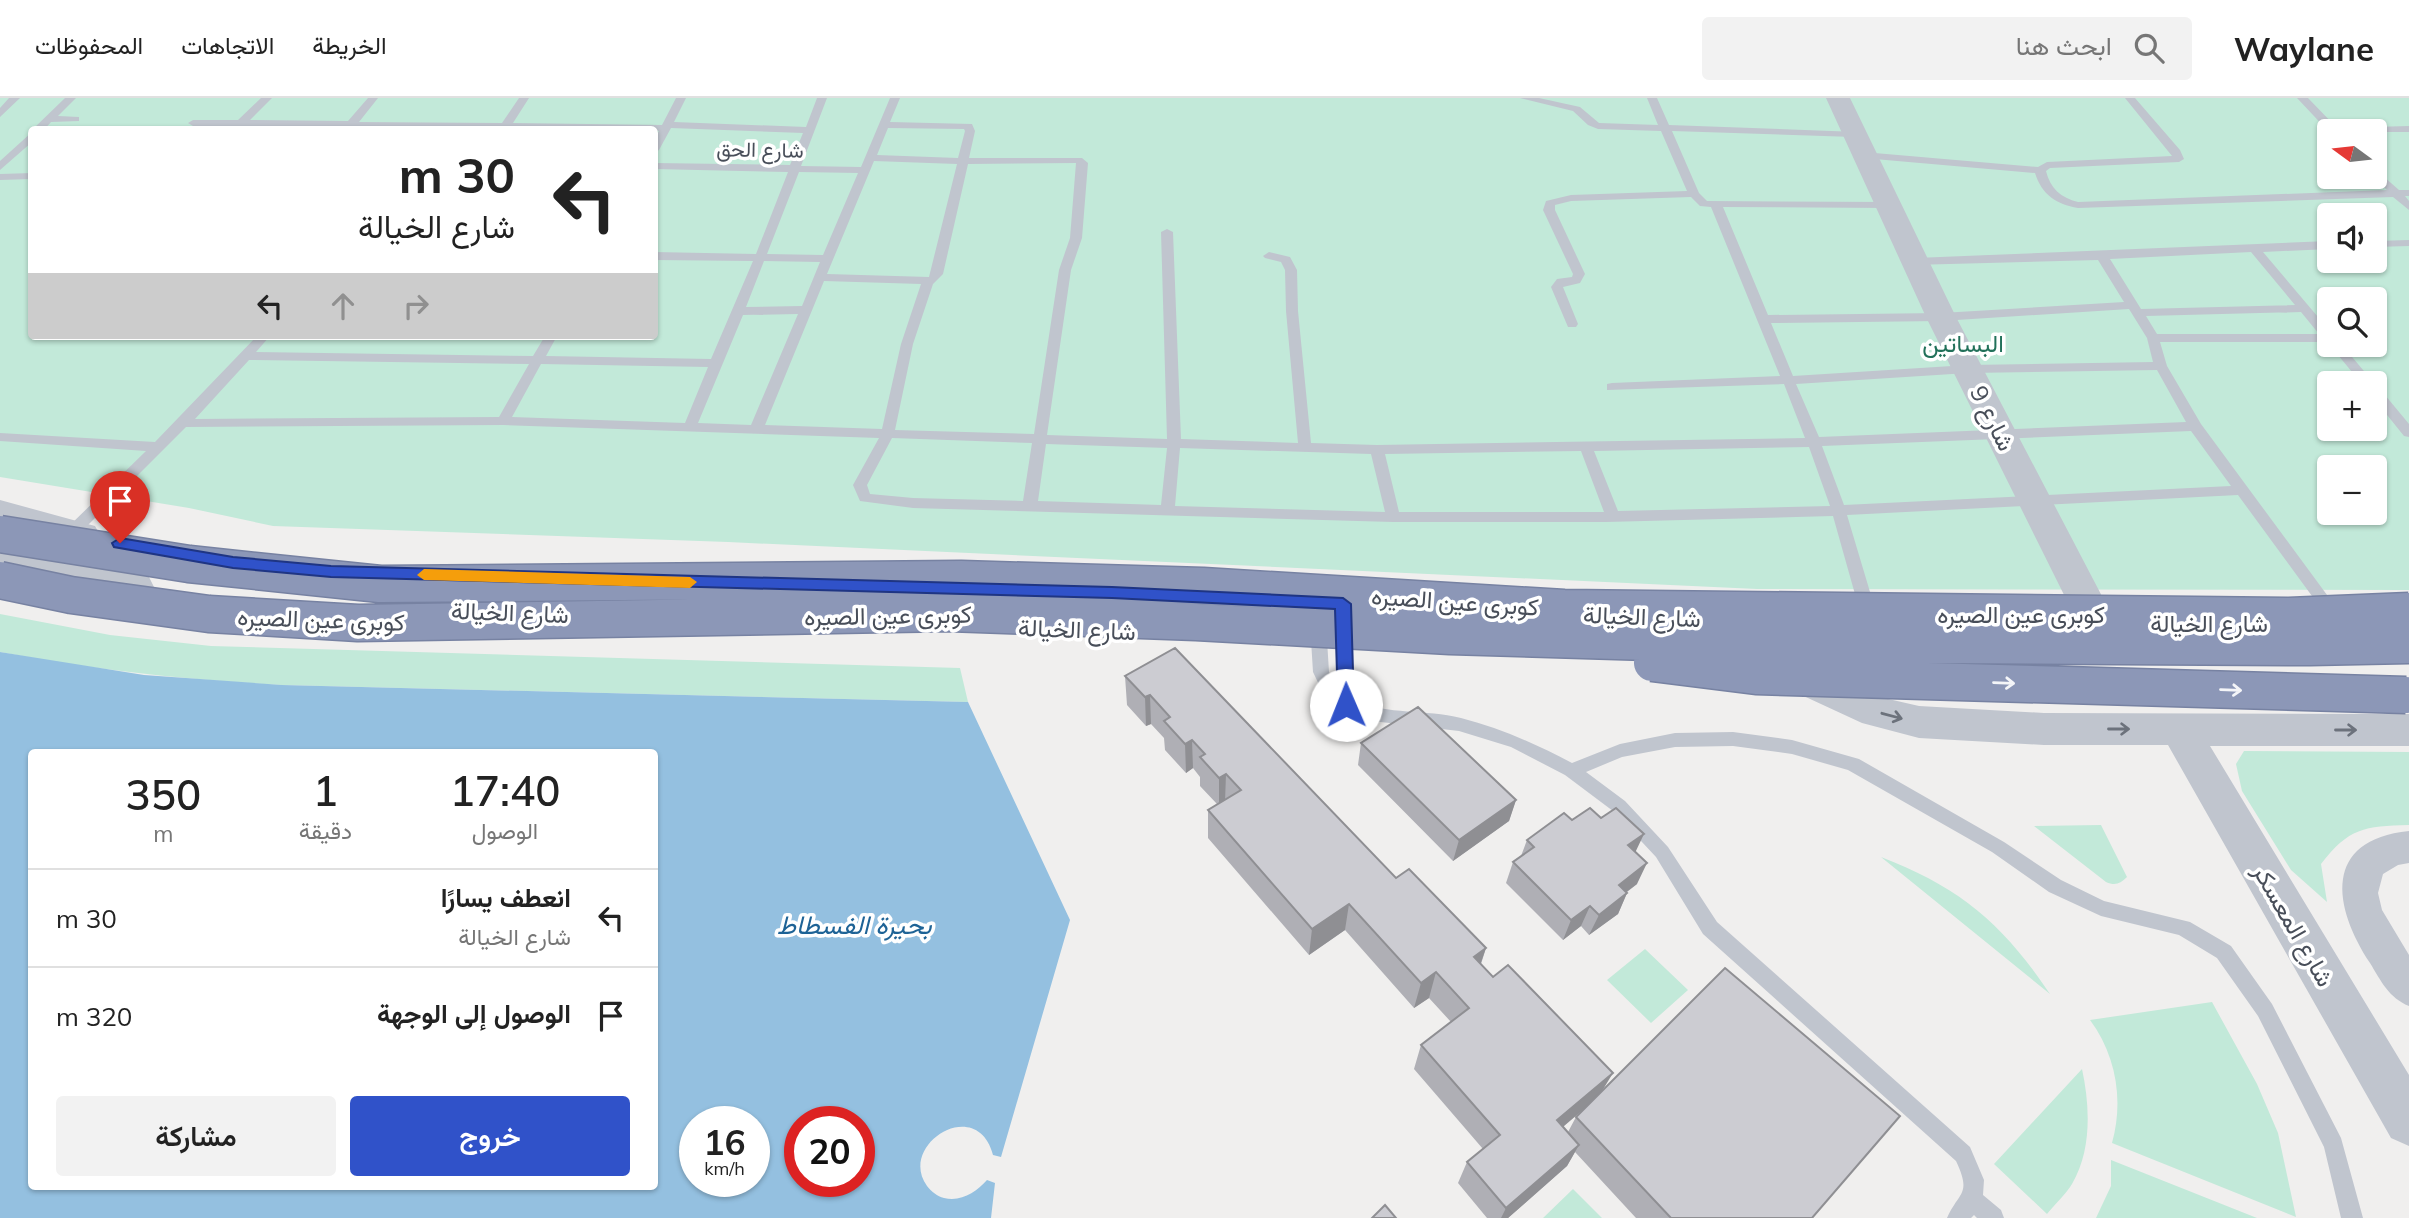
<!DOCTYPE html>
<html lang="ar">
<meta charset="utf-8">
<style>
body{margin:0;font-family:Mulish,Vazirmatn,sans-serif;background:#f2f2f2;color:#222;direction:rtl;height:100vh;display:flex;flex-direction:column;font-size:26px;white-space:nowrap}
*{box-sizing:border-box;margin:0}
p{font-size:23px;color:#767676}
.icon{flex:none;width:38px;height:38px;fill:none;stroke:currentColor;stroke-width:2;stroke-linecap:round;stroke-linejoin:round}
.map{position:relative;flex:1;overflow:hidden;direction:ltr}
.panel{position:absolute;left:28px;top:651px;width:630px;height:441px;display:flex;flex-direction:column;background:#fff;border-radius:7px;box-shadow:0 2px 5px #0004;direction:rtl}
.panel>*{flex:none}
.top-card{position:absolute;left:28px;top:28px;width:630px;height:214px;border-radius:7px;box-shadow:0 2px 5px #0004;direction:rtl;background:#fff;color:#222;overflow:hidden}
.needle{width:46px;rotate:285deg}
.buttons{position:absolute;left:2317px;top:21px;display:grid;gap:14px}
.buttons a{display:grid;place-items:center;width:70px;height:70px;border-radius:7px;background:#fff;box-shadow:0 2px 5px #0004;font-size:35px}
.speed{position:absolute;left:679px;top:1008px;display:flex;gap:14px;font-size:35px;font-weight:700;text-align:center}
.speed>*{display:grid;place-content:center;width:91px;height:91px;border-radius:50%;background:#fff;box-shadow:0 2px 5px #0004;line-height:1}
.speed small{font-size:18px;font-weight:400}
.speed .limit{border:10px solid #d22;background:#fff;color:#111}
.pin{position:absolute;display:grid;place-items:center;width:60px;height:60px;color:#fff;margin:-72px -30px;border-radius:50% 50% 50% 0;rotate:-45deg;box-shadow:0 0 7px #0007}
.pin .icon{rotate:45deg}
.me{position:absolute;width:77px;margin:-38px;rotate:359deg;stroke-linejoin:round;filter:drop-shadow(0 0 5px #0008)}
.turn{display:flex;align-items:center;gap:24px;height:147px;padding:0 28px;font-size:32px}
.turn .icon{width:91px;height:91px;stroke-width:2.5}
.turn b{display:block;font-size:49px;line-height:60px}
.lanes{display:flex;align-items:center;height:66px;padding:0 28px;background:#0003;justify-content:center;gap:35px;direction:ltr}
.lanes .off{opacity:.35}
.eta{display:flex;justify-content:space-evenly;align-items:center;height:119px;text-align:center}
.eta b{font-size:42px;font-weight:600;line-height:49px}
.button{display:flex;gap:14px;margin-top:auto;padding:14px 28px}
.button a{flex:1;height:80px;border-radius:7px;background:#3052c9;color:#fff;font-size:28px;font-weight:600;line-height:80px;text-align:center}
.button a+a{background:#f2f2f2;color:#222}
ul{padding:0;list-style:none}
li{display:flex;align-items:center;gap:21px;height:98px;padding:0 28px;border-top:2px solid #e0e0e0}
li div{flex:1}
li b{display:block;font-size:26px}
li em{font-style:normal}
header{display:flex;align-items:center;gap:42px;box-sizing:border-box;height:98px;padding:0 35px;background:#fff;border-bottom:2px solid #e0e0e0}
header strong{font-size:33px}
nav{display:flex;gap:38px;margin-inline-start:auto;font-size:24px}
.search{width:490px;height:63px;background:#f2f2f2;display:flex;align-items:center;gap:18px;box-sizing:border-box;padding:0 24px;border-radius:7px;color:#767676;font-size:26px}
.map>svg:first-child{display:block}
</style>
<header>
<strong>Waylane</strong>
<div class="search"><svg class="icon" aria-label="search" viewBox="0 0 24 24"><circle cx="10" cy="10" r="6"/><path d="M15 15l6 6"/></svg>ابحث هنا</div>
<nav><a>الخريطة</a><a>الاتجاهات</a><a>المحفوظات</a></nav>
</header>
<div class="map">
<svg width="2409" height="1120" viewBox="0 0 2409 1120">
<rect width="100%" height="100%" fill="#f0efee"/>
<path fill="#c2e9d9" fill-rule="evenodd" d="M0,0H2409V492L1757,491L728,444L273,428L189,410L0,379ZM32,32H654V238H32ZM2329,33H2375V79H2329ZM2329,117H2375V163H2329ZM2329,201H2375V247H2329ZM2329,285H2375V331H2329ZM2329,369H2375V415H2329Z
M0,516L110,537L211,548L960,570L968,604L282,587C187,582 94,572 0,554Z
M2244,653L2409,654V727C2364,728 2349,730 2321,766L2327,804L2291,772L2242,693L2236,666Z
M2101,727L2127,779C2120,786 2115,788 2106,784L2034,728Z
M1881,759C1961,790 2002,825 2050,896Z
M1645,851L1688,892L1651,925L1607,882Z
M2212,904L2257,986L2278,1035L2296,1119L2112,1045C2124,1002 2116,957 2090,922Z
M2082,971C2090,1008 2092,1052 2072,1086C2066,1096 2055,1106 2047,1116L1994,1066Z
M2111,1062L2257,1120H2096L2111,1088Z
M1573,1091L1602,1120H1543Z"/>
<path fill="#94c0e0" fill-rule="evenodd" d="M0,554L144,577L282,587L968,604L1070,822L1001,1059L993,1057C977,996 897,1047 927,1088C932,1094 937,1098 944,1100C962,1104 976,1094 987,1082L995,1085L991,1120H0ZM32,654H654V1088H32ZM695,1024H754V1083H695ZM800,1024H859V1083H800Z"/>
<g fill="none" stroke-linecap="round" stroke-linejoin="round">
<path fill="#c0c5ce" fill-rule="evenodd" d="M9,0H20L0,19V10Z
M65,0H76L58,18L79,19V23L51,24L44,32H32Z
M261,0H272L250,22L348,23L368,0H378L359,24L502,25L519,0H529L513,25L662,27L676,0H686L674,24L806,29L817,0H827L801,68L861,69L890,0H900L890,24L972,26L975,33L969,60H1082L1088,65L1082,140L1071,172L1047,337L1167,341L1161,134L1167,131L1173,134L1181,341L1298,345L1286,213L1285,172L1281,164L1265,160L1263,158L1269,154L1290,159L1297,172L1298,213L1311,345L1377,347L1805,340L1784,286L1607,292V286L1612,285L1780,278L1711,109L1700,108L1691,99L1571,103L1555,107V112L1585,176L1580,185L1563,189L1578,226L1576,229H1568L1551,189L1557,181L1572,179L1573,176L1543,112L1546,103L1571,97L1687,93L1661,33L1598,31L1588,27L1573,13L1520,0H1539L1580,9L1599,25L1658,27L1647,0H1657L1669,27L1858,34V38L1854,39L1672,33L1699,95L1707,103L1888,104L1894,107L1888,110L1723,109L1768,217L1941,215L2124,204L2098,162L1912,167L1910,164L1916,160L2329,143V151L2263,154L2329,232V244H2160L2167,268L2201,326L2341,516L2338,520H2328L2238,397L1847,417L1876,514L1868,520L1860,514L1833,418L1606,424H1393L913,410L860,403L853,387L879,340L503,327L186,329L77,438H67L65,434L67,430L146,353L0,343V335L155,344L257,238H270L256,254L533,258L545,238H557L546,258L711,261L753,163L654,162V154L756,156L788,74L654,71V65L790,67L803,35L671,30L659,52L654,55V41L659,33L654,32H344L243,29L240,32H232V29L193,28L188,25L193,22H238ZM888,30L964,31L965,33L958,60L877,57ZM874,63L957,66L929,179L827,176ZM1076,65L1070,140L1059,172L1034,336L895,332L913,246L933,186L943,176L968,66ZM799,74L858,75L823,157L767,156ZM2251,154L2295,207L2141,211L2110,161ZM764,163L820,164L802,208L746,209ZM824,183L921,186L901,246L882,331L765,327ZM2129,211L2147,240L2153,264L1968,267L1793,278L1771,225L1941,223ZM2301,214L2319,236H2157L2146,218ZM798,216L751,327L698,325L743,217ZM249,262L529,266L499,319L195,321ZM541,266L708,269L685,325L512,319ZM2157,272L2186,324L1819,339L1796,286L1968,275ZM2191,333L2231,388L1844,407L1822,348ZM892,340L1032,345L1023,403L913,400L870,396L867,387ZM1046,346L1167,350L1161,407L1038,403ZM1809,349L1830,408L1618,413L1594,353ZM1180,350L1371,356L1385,414L1175,408ZM1581,353L1604,414H1399L1385,356Z
M2125,0H2135L2180,52L2184,61L2179,64L2050,70L2046,73C2050,90 2061,100 2078,104L2387,92L2373,79L2375,71L2399,92H2409V98H2405L2409,103V112L2393,99L2078,110C2056,106 2042,97 2035,75L1863,60L1858,57L1863,54L2038,69L2047,64L2172,58Z
M2297,0H2308L2337,30L2409,28V34H2329Z
M32,34V44L0,72V63Z
M32,75V81L0,82V76Z
M2409,142V148L2375,149V143Z
M2329,246L2342,247L2374,285H2361Z
M2375,290L2380,291L2409,326V339L2404,338L2375,302Z
M1319,536L1327,542L1329,574L1337,590L1336,544L1344,538L1350,540L1352,544L1354,603C1389,617 1425,611 1461,620C1500,630 1536,646 1572,665L1620,646L1675,635L1733,634L1792,642L1859,661L2004,744L2061,782L2104,803L2190,824L2231,848L2272,906L2341,1040L2363,1120H2341L2324,1049L2258,918L2217,860L2179,837L2101,818L2049,794L1992,754L1848,672L1792,656L1733,648L1675,649L1622,659L1586,674L1625,703L1668,749L1717,824L1970,1049L1984,1082L1983,1097L2001,1112L2004,1120H1977L1974,1117L1971,1120H1947C1959,1093 1972,1097 1956,1063L1703,836L1656,759L1613,713L1565,677L1511,649L1459,633L1372,623L1340,612L1324,597L1313,574L1311,542Z"/>
<path fill="#c0c5ce" fill-rule="evenodd" d="M2409,733V765L2398,767L2383,776L2378,795L2382,812L2409,857V908C2389,900 2381,883 2370,865C2333,809 2322,742 2409,733Z"/>
<path fill="#c0c5ce" fill-rule="evenodd" d="M1826,0H1850L1956,219L2116,525L2110,535L2097,539L2084,535L2078,525L1926,219Z
M0,402L95,428L100,437L95,446L82,450L0,426Z
M0,451L136,476L149,479L154,489L149,499L136,502L0,477Z
M1796,562L1884,600L1919,608L2044,615L2409,616V648H2210L2409,977V1048L2391,1040L2168,647H2044L1919,640L1862,625L1782,588L1777,577L1782,566Z"/>
<defs>
<path id="motorway-bridge" d="M0,436L189,466L380,486L961,481L1203,488L1564,510L2289,518L2409,513
M0,482L71,497L209,516L358,525L949,515L1196,524L1450,538L1716,546L2310,549L2409,547
M1652,565L1756,578L2406,597"/>
</defs>
<use href="#motorway-bridge" stroke="#7782a2" stroke-width="39" stroke-linecap="butt"/>
<use href="#motorway-bridge" stroke="#8c97b7" stroke-width="36"/>
</g>
<path fill="#afafb5" fill-rule="evenodd" d="M1125,578L1396,780L1486,850L1481,866L1602,993L1812,1120H1636L1575,1054L1567,1068L1508,1120H1487L1458,1085L1467,1064L1483,1051L1414,971L1421,947L1451,924L1429,900L1414,910L1345,832L1309,857L1208,740V712L1217,706L1200,688V679L1193,670L1186,675L1165,652L1164,640L1151,626L1146,628L1127,607ZM1586,1009L1576,1019L1568,1034L1563,1029Z
M1361,645L1516,702L1509,723L1453,763L1358,667Z
M1527,742L1635,754L1637,786L1627,794V795L1618,816L1589,837L1581,828L1563,842L1506,785L1513,764L1521,758Z"/>
<path fill="#8f8f93" d="M1150,597L1151,626L1146,628L1145,599Z
M1192,642L1193,670L1186,675L1185,646Z
M1226,676L1225,704L1219,708V680Z
M1516,702L1509,723L1453,763L1459,742Z
M1644,736L1634,757L1628,747Z
M1647,765L1637,786L1609,807L1619,787Z
M1627,795L1618,816L1589,837L1599,817Z
M1349,806L1345,832L1309,857L1312,831Z
M1590,808L1581,828L1563,842L1571,822Z
M1486,850L1477,876L1474,859Z
M1436,874L1429,900L1414,910L1421,885Z
M1613,975L1599,998L1545,1044L1557,1022Z
M1579,1047L1567,1068L1508,1120H1501L1506,1110Z"/>
<path fill="#ccccd2" stroke="#8f8f93" stroke-width="2" d="M1175,550L1396,780L1409,771L1486,850L1474,859L1493,879L1508,867L1613,975L1557,1022L1579,1047L1506,1110L1467,1064L1500,1037L1421,947L1469,910L1436,874L1421,885L1349,806L1312,831L1208,712L1241,692L1226,676L1219,680L1200,659L1205,656L1192,642L1185,646L1164,623L1170,619L1150,597L1145,599L1125,578Z
M1418,609L1516,702L1459,742L1361,645Z
M1590,710L1601,720L1616,710L1644,736L1628,747L1647,765L1619,787L1627,795L1599,817L1590,808L1571,822L1513,764L1534,749L1527,742L1564,715L1572,722Z
M1725,870L1900,1018L1812,1120H1671L1576,1019Z
M1385,1107L1396,1120H1372Z"/>
<defs><path id="oneway-shaft" d="M-6 0H5M1.5-3L5.5 0L1.5 3" fill="none" stroke-width="1.6" stroke-linecap="round" stroke-linejoin="round" transform="scale(1.75)"/></defs>
<g stroke="#f4f5f8">
<use href="#oneway-shaft" transform="translate(2004 585) rotate(2)"/>
<use href="#oneway-shaft" transform="translate(2231 592) rotate(2)"/>
</g>
<g stroke="#6c727c">
<use href="#oneway-shaft" transform="translate(1892 618) rotate(15)"/>
<use href="#oneway-shaft" transform="translate(2119 631)"/>
<use href="#oneway-shaft" transform="translate(2346 632)"/>
</g>
<path fill="#3052c9" stroke="#1f3583" stroke-width="2" d="M120,440L233,459L331,468L1112,489L1343,500L1351,506L1354,607L1352,611H1340L1338,607L1335,511L1112,500L331,479L233,470L114,449L112,445Z"/>
<path fill="#f59e0b" d="M424,471L690,479L697,484L690,490L424,482L417,477Z"/>
<g text-anchor="middle" dominant-baseline="central" stroke-width="7" stroke-linejoin="round" paint-order="stroke">
<g font-size="21" fill="#484e59" stroke="#fff">
<text transform="translate(760 51) rotate(1)">شارع الحق</text>
</g>
<g font-size="24" fill="#22715a" stroke="#fff">
<text x="1963" y="245">البساتين</text>
</g>
<g font-size="24" fill="#484e59" stroke="#fff">
<text transform="translate(1993 320) rotate(63)">شارع 9</text>
<text transform="translate(1455 503) rotate(4)">كوبرى عين الصيره</text>
<text transform="translate(510 514) rotate(2)">شارع الخيالة</text>
<text x="2021" y="516">كوبرى عين الصيره</text>
<text transform="translate(888 517) rotate(-1)">كوبرى عين الصيره</text>
<text transform="translate(1642 518) rotate(2)">شارع الخيالة</text>
<text transform="translate(321 521) rotate(2)">كوبرى عين الصيره</text>
<text x="2209" y="525">شارع الخيالة</text>
<text transform="translate(1077 531) rotate(2)">شارع الخيالة</text>
<text transform="translate(2294 827) rotate(60)">شارع المعسكر</text>
</g>
<g font-size="26" font-style="italic" fill="#1e6396" stroke="#fff">
<text x="854" y="826">بحيرة الفسطاط</text>
</g>
</g>
</svg>
<div class="buttons">
<a><svg class="needle" viewBox="-14 -14 28 28"><path d="M0-13l5 13h-10z" fill="#e53935"/><path d="M0 13l5-13h-10z" fill="#767676"/></svg></a>
<a><svg class="icon" aria-label="sound" viewBox="0 0 24 24"><path d="M4 9h4l5-4v14l-5-4H4zM17 9q2 3 0 6"/></svg></a>
<a><svg class="icon" aria-label="search" viewBox="0 0 24 24"><circle cx="10" cy="10" r="6"/><path d="M15 15l6 6"/></svg></a>
<a>+</a>
<a>−</a>
</div>
<div class="speed"><div>16<small>km/h</small></div><div class="limit">20</div></div>
<div class="pin" style="left:120px;top:445px;background:#d93025"><svg class="icon" aria-label="arrive" viewBox="0 0 24 24"><path d="M6 21V4h12l-3 4 3 4H6"/></svg></div>
<svg class="me" style="left:1346px;top:607px" viewBox="-20 -20 40 40"><circle r="19" fill="#fff"/><path d="M0-13L10 11 0 6-10 11z" fill="#3052c9"/></svg>
<div class="top-card">
<div class="turn"><svg class="icon" aria-label="left" viewBox="0 0 24 24"><path d="M17 20v-9H6M10 6l-5 5 5 5"/></svg><div><b>30 m</b>شارع الخيالة</div></div>
<div class="lanes"><svg class="icon" aria-label="left" viewBox="0 0 24 24"><path d="M17 20v-9H6M10 6l-5 5 5 5"/></svg><svg class="icon off" aria-label="ahead" viewBox="0 0 24 24"><path d="M12 20V5M6 11l6-6 6 6"/></svg><svg class="icon off" aria-label="right" viewBox="0 0 24 24"><path d="M7 20v-9h11M14 6l5 5-5 5"/></svg></div>
</div>
<section class="panel">
<div class="eta">
<div><b>17:40</b><p>الوصول</p></div>
<div><b>1</b><p>دقيقة</p></div>
<div><b>350</b><p>m</p></div>
</div>
<ul>
<li><svg class="icon" aria-label="left" viewBox="0 0 24 24"><path d="M17 20v-9H6M10 6l-5 5 5 5"/></svg><div><b>انعطف يسارًا</b><p>شارع الخيالة</p></div><em>30 m</em></li>
<li><svg class="icon" aria-label="arrive" viewBox="0 0 24 24"><path d="M6 21V4h12l-3 4 3 4H6"/></svg><div><b>الوصول إلى الوجهة</b></div><em>320 m</em></li>
</ul>
<div class="button"><a>خروج</a><a>مشاركة</a></div>
</section>
</div>
